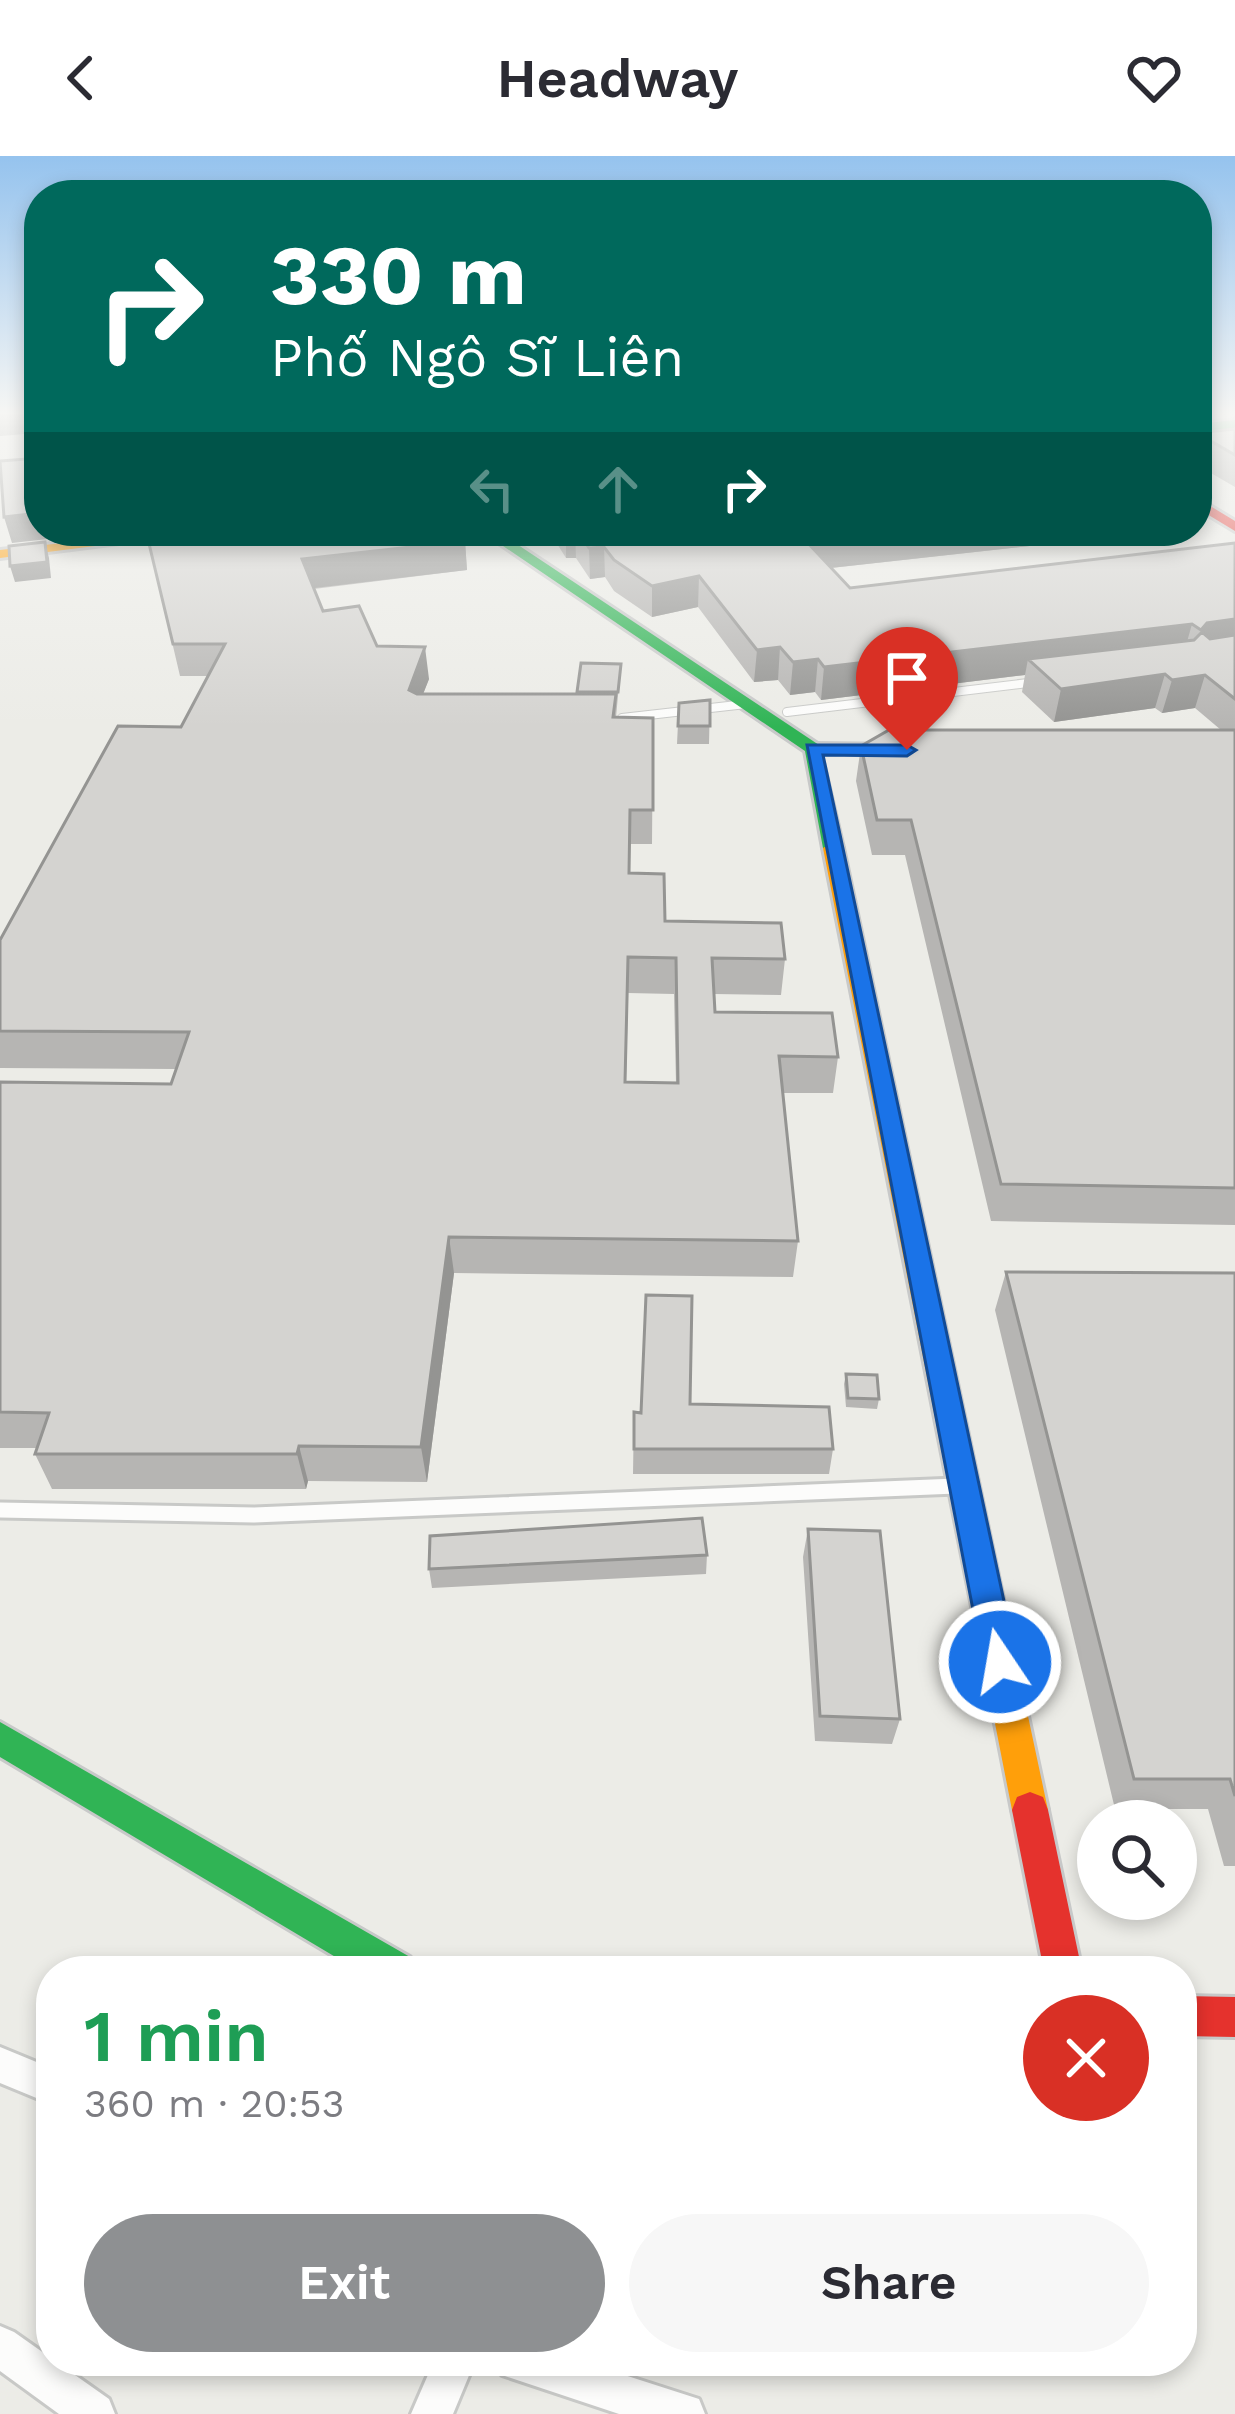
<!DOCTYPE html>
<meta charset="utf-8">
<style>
body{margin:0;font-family:"Work Sans",sans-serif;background:#f7f7f7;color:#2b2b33;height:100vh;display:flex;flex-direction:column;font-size:45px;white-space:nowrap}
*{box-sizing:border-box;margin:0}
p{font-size:39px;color:#7c7c81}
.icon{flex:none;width:66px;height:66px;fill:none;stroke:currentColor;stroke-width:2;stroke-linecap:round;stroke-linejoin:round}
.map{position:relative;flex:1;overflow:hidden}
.details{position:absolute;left:36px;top:1800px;width:1161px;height:420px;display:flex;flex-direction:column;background:#fff;border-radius:48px;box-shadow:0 6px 18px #0003}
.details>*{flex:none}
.guide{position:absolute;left:24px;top:24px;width:1188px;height:366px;border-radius:48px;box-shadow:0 6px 18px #0003;background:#00695c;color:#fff;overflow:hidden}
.buttons{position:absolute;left:1077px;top:1644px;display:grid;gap:24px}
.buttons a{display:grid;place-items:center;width:120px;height:120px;border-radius:50%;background:#fff;box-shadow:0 6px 18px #0003;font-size:60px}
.pin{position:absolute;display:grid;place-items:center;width:102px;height:102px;color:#fff;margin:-123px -51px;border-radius:50% 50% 50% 0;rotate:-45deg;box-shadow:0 0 12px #0007}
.pin .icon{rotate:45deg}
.me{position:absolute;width:132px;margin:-66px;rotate:348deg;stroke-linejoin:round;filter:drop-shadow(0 0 9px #0008)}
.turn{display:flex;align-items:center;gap:42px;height:252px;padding:0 48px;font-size:54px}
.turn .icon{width:156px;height:156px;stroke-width:2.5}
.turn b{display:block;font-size:84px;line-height:102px}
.lanes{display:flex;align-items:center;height:114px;padding:0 48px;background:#0003;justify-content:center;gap:60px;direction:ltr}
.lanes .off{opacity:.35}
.round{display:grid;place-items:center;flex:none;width:126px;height:126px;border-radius:63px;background:#f7f7f7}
.headline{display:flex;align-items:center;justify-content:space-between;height:204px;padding:0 48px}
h1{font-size:72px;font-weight:600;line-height:90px;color:#1e9e55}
.button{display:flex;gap:24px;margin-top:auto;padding:24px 48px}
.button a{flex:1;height:138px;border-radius:72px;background:#8e9092;color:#fff;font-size:48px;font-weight:600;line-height:138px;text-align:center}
.button a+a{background:#f7f7f7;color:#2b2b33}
header{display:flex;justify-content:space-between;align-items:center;height:156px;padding:0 48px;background:#fff;font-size:54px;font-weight:600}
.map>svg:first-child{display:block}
</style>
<header><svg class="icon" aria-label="back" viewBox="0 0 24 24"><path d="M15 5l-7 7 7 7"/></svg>Headway<svg class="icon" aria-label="heart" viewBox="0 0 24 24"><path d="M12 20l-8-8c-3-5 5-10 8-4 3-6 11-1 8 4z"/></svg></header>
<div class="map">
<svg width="1235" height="2258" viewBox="0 0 1235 2258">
<rect width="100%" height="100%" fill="#ecece7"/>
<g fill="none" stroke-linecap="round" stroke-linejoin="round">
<defs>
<path id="lane-far1" d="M787,556L1036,526
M622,562L746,548"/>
<path id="lane" d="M0,1354L254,1359L956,1330"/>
<path id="street" d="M0,1891L51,1912V1948L0,1927Z
M0,2170L14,2176L109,2243L115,2258H59L0,2215Z
M434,2205H475L453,2258H411Z
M496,2205H581L699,2243L705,2258H619L502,2219Z"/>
<path id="fast" d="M1235,264V272L1197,276V268Z
M481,375H497L819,589L843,692L840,696L823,692L805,595Z
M0,1566L410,1801L415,1815H359L0,1601Z"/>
<path id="slow" d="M169,375H214L0,402V394Z
M813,588L903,589L912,594L903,599L807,597V589Z
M833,686L843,692L1048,1654L1043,1667L1030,1672L1017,1667L1012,1654L823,692Z"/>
<path id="jam" d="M1197,342L1235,365V375L1197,352Z
M1030,1636L1043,1641L1048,1654L1082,1815H1044L1012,1654L1017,1641Z
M1182,1840L1235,1841V1881L1182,1880Z"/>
</defs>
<use href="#lane-far1" stroke="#c8c9c7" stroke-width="10"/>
<use href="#lane" stroke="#c8c9c7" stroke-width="21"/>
<use href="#street" stroke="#c8c9c7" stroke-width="6"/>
<use href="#fast" stroke="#c8c9c9" stroke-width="6"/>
<use href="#slow" stroke="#c8c9c9" stroke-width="6"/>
<use href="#jam" stroke="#c8c9c9" stroke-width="6"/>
<use href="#lane-far1" stroke="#fcfcfb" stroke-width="8"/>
<use href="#lane" stroke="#fcfcfb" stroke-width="15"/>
<use href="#street" fill="#fcfcfb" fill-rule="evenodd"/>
<use href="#fast" fill="#30b455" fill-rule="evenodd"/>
<use href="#slow" fill="#ff9f0a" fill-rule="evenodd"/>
<use href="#jam" fill="#e5322d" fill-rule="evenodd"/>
</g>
<path fill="#b6b5b3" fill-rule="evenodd" d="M1235,273V331L1197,309V277Z
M146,375L465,385L467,414L314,433L323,455L429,523L423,538H577L621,508L616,561L653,562L652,688H630V717L665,765L785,803L781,839L714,838L715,856L838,901L833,937H783L798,1085L793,1121L454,1117L427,1326L308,1325L306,1333H52L35,1298L37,1292H0V926L171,928L176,913L0,912V784L181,571L208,520H180ZM628,837L674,838L676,927L626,926Z
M549,375H1166L831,412L850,432L1235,387V1069L991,1065L905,699H872L856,625L861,590L1221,574L1195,552L1162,557L1155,552L1054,566L1022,536L1025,519L821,544L815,536L790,539L778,524L754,526L698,451L652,461L614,435L605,421L590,423L576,402H566Z
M710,544L709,588H677L679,547Z
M1006,1116L1235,1117V1710H1224L1208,1653H1115L995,1154Z
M846,1218L879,1243L877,1253L846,1251L844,1228Z
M690,1248L833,1293L829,1318H633L634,1256Z
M808,1373L900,1563L892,1588L815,1585L803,1401Z
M707,1399L706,1418L432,1432L429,1413Z"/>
<path fill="#949492" d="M0,255H39L38,277L0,280Z
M1203,342L1197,365V343Z
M39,357V375H47L48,383L12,387L4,361Z
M566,375H575L576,402H566Z
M895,375H1166L803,415L805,384Z
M465,385L467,414L306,433L302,403Z
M45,386L49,402L51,422L15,426L10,410Z
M604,391L605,421L590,423L589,392Z
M699,420L698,451L652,461V430Z
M1235,463V490L1192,506L1201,474L1207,467Z
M1192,468L1183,500L1028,503L1025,519L821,544L824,511Z
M425,491L429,523L412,566L409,534Z
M780,491L778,524L754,526L757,494Z
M818,503L815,536L790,539L793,506Z
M1165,518L1155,552L1054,566L1061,533Z
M1205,519L1195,552L1162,557L1172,524Z
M449,1081L454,1117L427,1326L421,1291Z
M299,1290L308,1325L306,1333L297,1298Z"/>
<path fill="#d4d3d0" stroke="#949492" stroke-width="3" fill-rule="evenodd" d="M1235,273V299L1197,277Z
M39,302V357L4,361L0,305Z
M146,375H458L465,385L302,403L323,455L359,450L377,490L425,491L409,534L417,538H616L613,561L653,562V654H630L629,717L664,718L665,765L781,767L785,803L712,802L715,856L832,857L838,901L779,900L798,1085L449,1081L421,1291L299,1290L297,1298H35L49,1257L0,1256V926L171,928L189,876L0,875V784L118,570L181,571L225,488H173ZM628,801L676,802L678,927L625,926Z
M578,375H895L805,384L850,432L1235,387V463L1207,467L1201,474L1192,468L824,511L818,503L793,506L780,491L757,494L699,420L652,430L614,404L604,391L589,392Z
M45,386L47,406L10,410L9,390Z
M1202,476L1210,483L1235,479V543L1205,519L1172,524L1165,518L1061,533L1028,503L1194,484Z
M581,507L621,508L618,536H577Z
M710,544V570H678L679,547Z
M889,574H1235V1032L1001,1028L911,664H877L861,590Z
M1006,1116L1235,1117V1640L1230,1623H1134Z
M646,1139L692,1140L690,1248L829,1251L833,1293H634V1256L641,1257Z
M846,1218L877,1219L879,1243L848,1242Z
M702,1362L707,1399L429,1413L430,1380Z
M808,1373L880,1375L900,1563L820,1560Z"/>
<linearGradient id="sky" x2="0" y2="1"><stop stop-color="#95c3ee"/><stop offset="0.45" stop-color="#f6f6f4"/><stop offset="1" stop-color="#f6f6f4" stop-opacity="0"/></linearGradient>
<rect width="1235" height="571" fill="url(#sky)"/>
<path fill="#1a73e8" stroke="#114b97" stroke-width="3" d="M807,589H907L916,594L907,600L823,599L1017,1506L1012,1517L1000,1521L988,1517L983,1506Z"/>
</svg>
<div class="buttons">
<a><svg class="icon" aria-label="search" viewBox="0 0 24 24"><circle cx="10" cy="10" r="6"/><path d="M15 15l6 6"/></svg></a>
</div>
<div class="pin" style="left:907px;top:594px;background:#d93025"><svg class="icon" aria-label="arrive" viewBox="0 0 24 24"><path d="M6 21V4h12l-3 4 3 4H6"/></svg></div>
<svg class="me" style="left:1000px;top:1506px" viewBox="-20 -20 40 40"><circle r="17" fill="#1a73e8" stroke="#fff" stroke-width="3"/><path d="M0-11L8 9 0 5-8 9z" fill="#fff"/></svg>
<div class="guide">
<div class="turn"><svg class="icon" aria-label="right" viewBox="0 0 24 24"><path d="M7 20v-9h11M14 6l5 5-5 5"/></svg><div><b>330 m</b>Phố Ngô Sĩ Liên</div></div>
<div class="lanes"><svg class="icon off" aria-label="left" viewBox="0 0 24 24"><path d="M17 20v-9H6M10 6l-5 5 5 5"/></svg><svg class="icon off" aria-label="ahead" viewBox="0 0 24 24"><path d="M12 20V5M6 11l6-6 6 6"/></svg><svg class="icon" aria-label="right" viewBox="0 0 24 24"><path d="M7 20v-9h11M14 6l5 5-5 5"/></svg></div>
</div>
<section class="details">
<div class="headline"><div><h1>1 min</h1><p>360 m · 20:53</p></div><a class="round" style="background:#d93025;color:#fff"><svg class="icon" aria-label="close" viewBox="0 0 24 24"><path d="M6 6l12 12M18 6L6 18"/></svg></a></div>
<div class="button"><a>Exit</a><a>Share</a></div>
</section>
</div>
